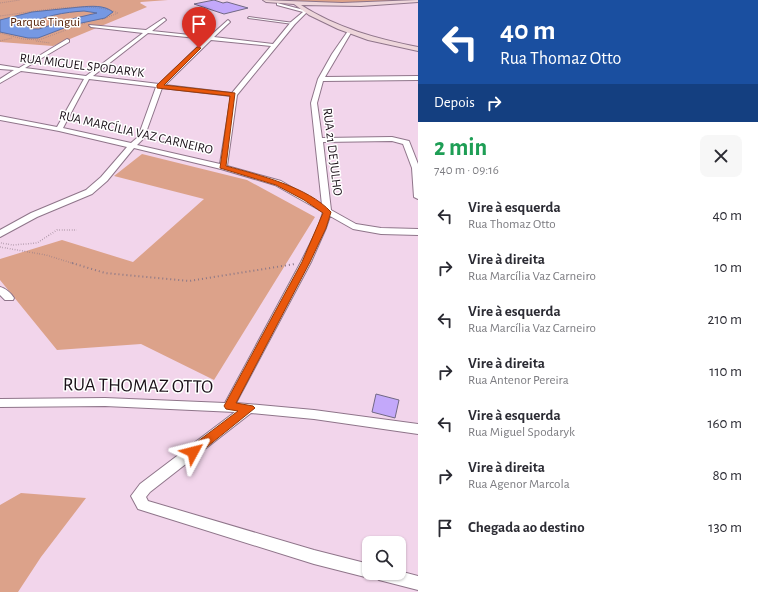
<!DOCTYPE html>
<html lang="pt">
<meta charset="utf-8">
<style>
body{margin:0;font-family:"Alegreya Sans",sans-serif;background:#f7f7f7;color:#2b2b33;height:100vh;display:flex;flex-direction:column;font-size:15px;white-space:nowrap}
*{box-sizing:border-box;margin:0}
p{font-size:13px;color:#7c7c81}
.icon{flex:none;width:22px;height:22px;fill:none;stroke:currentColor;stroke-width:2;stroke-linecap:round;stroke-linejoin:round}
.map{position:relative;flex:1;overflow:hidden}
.side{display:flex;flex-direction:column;background:#fff;width:340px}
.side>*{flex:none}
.guide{background:#1a4fa0;color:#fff;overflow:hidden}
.controls{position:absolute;left:362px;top:536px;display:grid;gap:8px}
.controls a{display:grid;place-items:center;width:44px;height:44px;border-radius:8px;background:#fff;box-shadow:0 1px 3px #0004;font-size:20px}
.pin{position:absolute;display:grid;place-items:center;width:34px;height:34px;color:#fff;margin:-41px -17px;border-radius:50% 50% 50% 0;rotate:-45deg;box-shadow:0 0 4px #0007}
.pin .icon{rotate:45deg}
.me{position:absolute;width:44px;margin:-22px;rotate:52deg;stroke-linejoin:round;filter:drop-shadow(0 0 3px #0008)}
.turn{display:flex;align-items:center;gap:14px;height:84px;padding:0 16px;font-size:18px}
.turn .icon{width:52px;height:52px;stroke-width:2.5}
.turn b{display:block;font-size:28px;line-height:34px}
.then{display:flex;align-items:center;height:38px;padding:0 16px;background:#0003;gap:8px;font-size:15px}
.round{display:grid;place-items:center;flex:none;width:42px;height:42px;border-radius:8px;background:#f7f7f7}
.overview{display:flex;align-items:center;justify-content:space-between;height:68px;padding:0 16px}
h1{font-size:24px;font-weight:700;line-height:30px;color:#1e9e55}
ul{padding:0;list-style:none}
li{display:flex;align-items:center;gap:12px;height:52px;padding:0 16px}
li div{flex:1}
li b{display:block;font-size:15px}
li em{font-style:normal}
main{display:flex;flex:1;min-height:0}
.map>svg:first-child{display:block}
</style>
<main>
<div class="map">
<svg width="418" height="592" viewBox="0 0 418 592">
<rect width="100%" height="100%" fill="#f2d5eb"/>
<path fill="#dca28a" d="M0,0H168L141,2L140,3L147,7L53,46L0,42Z
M288,0H411L358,5Z
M142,154L247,180L315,217L214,380L141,344L57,350L0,280V259L62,240L133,262L204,199L114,176Z
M21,493L86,498L41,557L18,592H0V505Z"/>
<path fill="#7598e3" stroke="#5a6fa6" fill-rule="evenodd" d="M80,7C91,6 105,5 113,12L105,18L72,25L38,38H28L0,32V20L32,12ZM84,11L97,13L63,21L39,29H31L26,26C41,16 66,12 84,11Z"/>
<path fill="#c3a8fa" stroke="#716884" d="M214,0L223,3L227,2L248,8L224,14L194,4Z
M376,394L399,400L395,418L372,412Z"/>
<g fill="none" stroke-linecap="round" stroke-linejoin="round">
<defs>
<path id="lane" d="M248,18L249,17L294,23L293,24Z"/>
<path id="street" d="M277,3L308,11L295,24L237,95L227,166L281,181L322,205L311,103L318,79L332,54L348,31H352L325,77L418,76V80L323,81L317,103L322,138L392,137L409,141L418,164V199L414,197L412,168L403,144L392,141L323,142L331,210L356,224L381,228L418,229V235L381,234L353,229L330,216L326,228L311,262L236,403L314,410L418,424V434L314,419L251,413L150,492L146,497L148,501L314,550L369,564V573H399V571L418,576V590L379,580L373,576L369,578L314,564L138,509L131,496L140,484L235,412L105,406L0,407V399L105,398L225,403L301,262L318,228L323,212L275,185L221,169L134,148L107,181L92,194L37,217L0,237V230L31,213L86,190L101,177L127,147L59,131L0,120V116L57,127L84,79L21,71L0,83V79L14,70L0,69V65L19,68L67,39L69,40V42L25,68L86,76L143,33L91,27L89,25L146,30L164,18L166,20L152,31L209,37L228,20L230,22L214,37L273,44L291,22L303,12L277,5ZM148,33L206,39L159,84L93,76ZM211,40L271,46L232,93L165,85ZM89,79L156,87L138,137L131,143L63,128ZM162,88L231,96L220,164L137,145L144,138Z
M0,287C5,288 11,293 14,298L13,300H5L0,295Z"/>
<path id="secondary" d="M263,0L342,3L418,0V2L361,6L301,5C337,28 377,39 418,47V51L368,40L338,29L309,15L294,4L266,2Z"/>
</defs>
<use href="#lane" stroke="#8f758a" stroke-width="2"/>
<use href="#street" stroke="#8f758a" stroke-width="2"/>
<use href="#secondary" stroke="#8f758a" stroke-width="2"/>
<path stroke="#8b7786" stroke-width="1" stroke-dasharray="0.5 1.5" stroke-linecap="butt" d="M0,3L20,0
M0,16C32,12 89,0 118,13L101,20
M0,33L23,39L39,40L85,23
M0,41L12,38
M36,41L50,43"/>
<path stroke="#8b7786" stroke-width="1.5" stroke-dasharray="0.5 2" stroke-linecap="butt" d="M1,243L13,245L37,243L57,230H77
M0,247L46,255L75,264"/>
<path stroke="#8b7786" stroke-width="2" stroke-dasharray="1 3" stroke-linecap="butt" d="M72,263L105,273L189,281L295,264"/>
<use href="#lane" fill="#fff" fill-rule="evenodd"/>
<use href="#street" fill="#fff" fill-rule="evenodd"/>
<use href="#secondary" fill="#eed6db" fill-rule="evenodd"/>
</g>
<path fill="#ea580c" stroke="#983908" d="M197,47L201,48L164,85L235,93L226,166C259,175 308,187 331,212L326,228L310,262L236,403L253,406L255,408L197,455L193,456L189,455L187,452L189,448L238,411L226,409L224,406L302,262L323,213L304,200L276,185L220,168L230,96L157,88V85Z"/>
<g text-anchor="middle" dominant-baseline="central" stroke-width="3" stroke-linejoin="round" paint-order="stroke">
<g font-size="13" fill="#521c02" stroke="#fff">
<text x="45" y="22">Parque Tingui</text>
</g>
<g font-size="13" fill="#1a1018" stroke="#fff">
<text transform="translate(82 66) rotate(7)">RUA MIGUEL SPODARYK</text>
<text transform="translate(136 133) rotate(13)">RUA MARCÍLIA VAZ CARNEIRO</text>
<text transform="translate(332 152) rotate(83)">RUA 21 DE JULHO</text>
</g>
<g font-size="19" fill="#1a1018" stroke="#fff">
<text transform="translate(138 386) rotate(1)">RUA THOMAZ OTTO</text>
</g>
</g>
</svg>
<div class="controls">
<a><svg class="icon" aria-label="search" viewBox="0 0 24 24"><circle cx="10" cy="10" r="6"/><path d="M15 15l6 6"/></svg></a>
</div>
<div class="pin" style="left:199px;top:48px;background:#d93025"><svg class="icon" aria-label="arrive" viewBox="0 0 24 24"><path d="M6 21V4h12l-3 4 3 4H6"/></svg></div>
<svg class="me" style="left:193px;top:452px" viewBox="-20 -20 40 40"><path d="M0-17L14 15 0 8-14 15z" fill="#ea580c" stroke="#fff" stroke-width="4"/></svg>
</div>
<section class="side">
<div class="guide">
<div class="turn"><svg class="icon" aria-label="left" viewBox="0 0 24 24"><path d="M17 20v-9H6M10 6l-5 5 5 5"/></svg><div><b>40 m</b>Rua Thomaz Otto</div></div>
<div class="then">Depois<svg class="icon" aria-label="right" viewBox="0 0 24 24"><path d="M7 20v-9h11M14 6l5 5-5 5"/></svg></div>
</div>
<div class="overview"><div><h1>2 min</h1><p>740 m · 09:16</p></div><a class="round"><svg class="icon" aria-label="close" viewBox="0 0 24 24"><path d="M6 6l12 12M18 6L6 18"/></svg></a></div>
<ul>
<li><svg class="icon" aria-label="left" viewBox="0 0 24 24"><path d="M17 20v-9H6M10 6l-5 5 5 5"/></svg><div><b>Vire à esquerda</b><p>Rua Thomaz Otto</p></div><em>40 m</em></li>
<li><svg class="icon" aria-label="right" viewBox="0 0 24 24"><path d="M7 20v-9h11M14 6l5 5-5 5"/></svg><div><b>Vire à direita</b><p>Rua Marcília Vaz Carneiro</p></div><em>10 m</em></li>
<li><svg class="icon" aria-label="left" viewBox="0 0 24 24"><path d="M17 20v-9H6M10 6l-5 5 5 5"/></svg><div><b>Vire à esquerda</b><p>Rua Marcília Vaz Carneiro</p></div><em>210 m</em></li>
<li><svg class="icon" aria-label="right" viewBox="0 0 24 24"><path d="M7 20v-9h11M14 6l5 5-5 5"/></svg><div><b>Vire à direita</b><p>Rua Antenor Pereira</p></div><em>110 m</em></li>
<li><svg class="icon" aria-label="left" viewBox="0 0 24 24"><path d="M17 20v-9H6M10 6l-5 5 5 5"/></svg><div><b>Vire à esquerda</b><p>Rua Miguel Spodaryk</p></div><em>160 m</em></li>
<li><svg class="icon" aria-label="right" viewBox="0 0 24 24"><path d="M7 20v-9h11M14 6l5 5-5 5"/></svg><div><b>Vire à direita</b><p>Rua Agenor Marcola</p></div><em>80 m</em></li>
<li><svg class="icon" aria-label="arrive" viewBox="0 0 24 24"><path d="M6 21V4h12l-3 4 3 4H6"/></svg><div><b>Chegada ao destino</b></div><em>130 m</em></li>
</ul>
</section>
</main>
